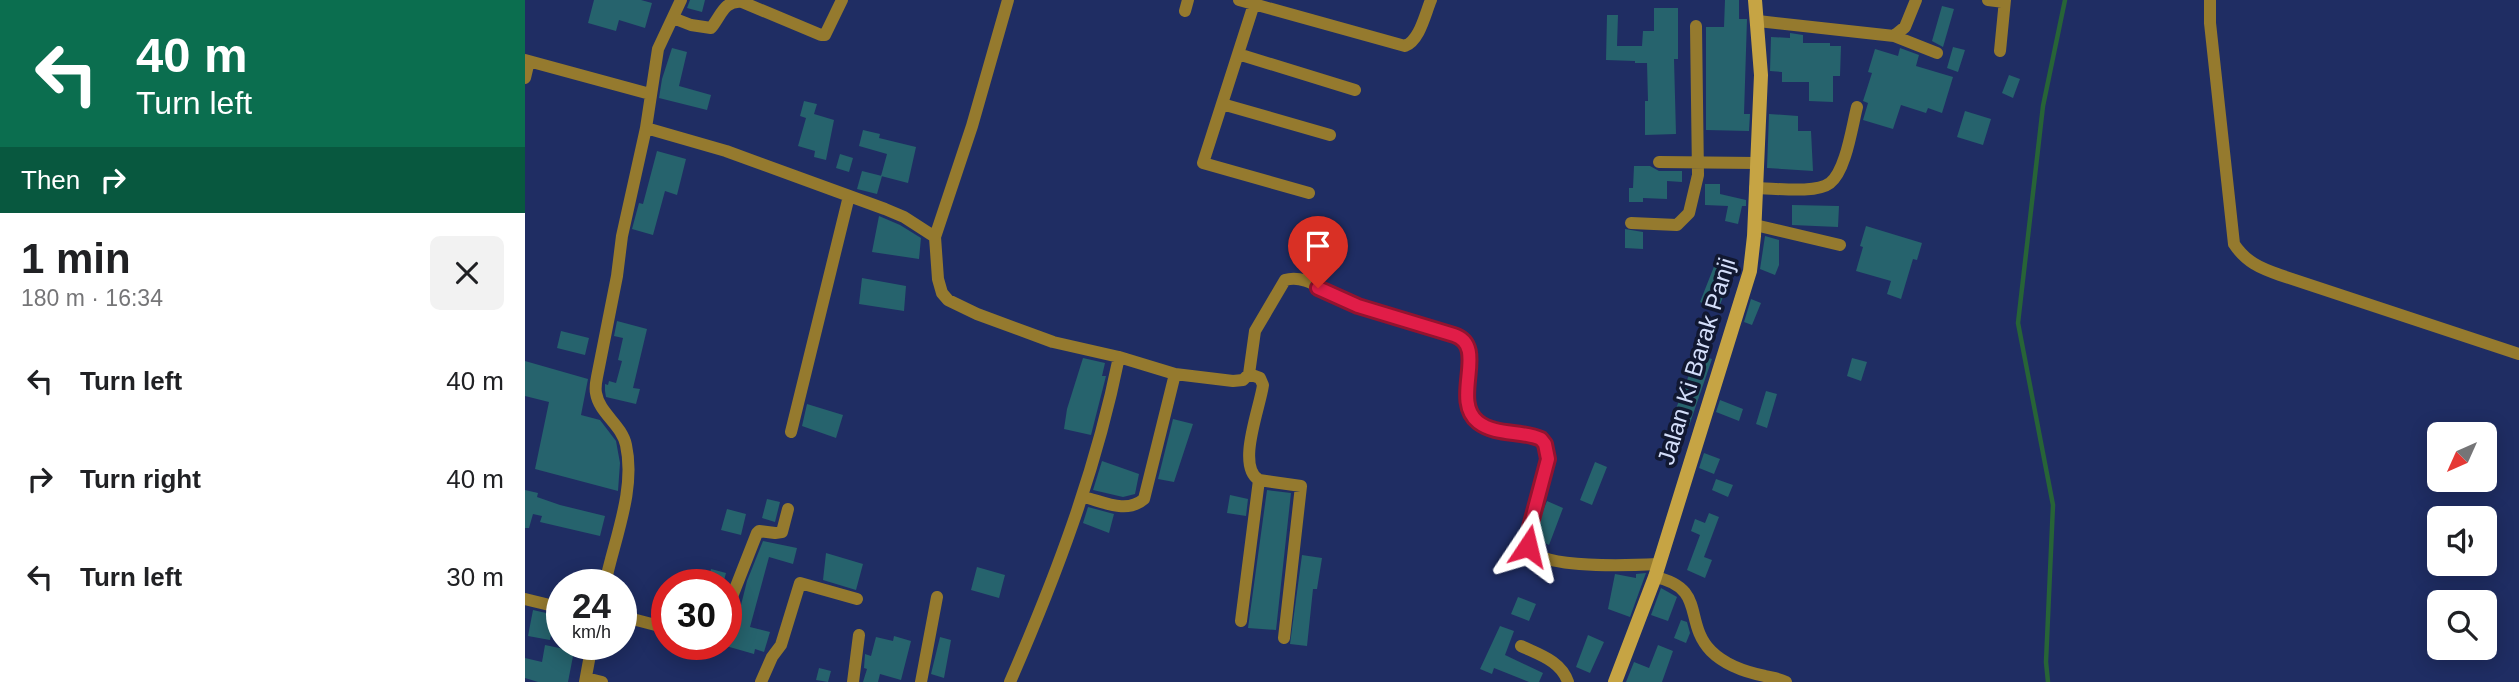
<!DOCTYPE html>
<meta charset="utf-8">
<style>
body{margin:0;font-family:Helvetica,sans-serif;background:#f2f2f2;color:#202124;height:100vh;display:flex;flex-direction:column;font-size:26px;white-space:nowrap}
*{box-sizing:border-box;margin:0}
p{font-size:23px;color:#757577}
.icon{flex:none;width:38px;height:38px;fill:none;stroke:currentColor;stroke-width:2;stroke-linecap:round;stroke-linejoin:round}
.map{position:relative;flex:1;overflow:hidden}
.side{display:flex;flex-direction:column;background:#fff;width:525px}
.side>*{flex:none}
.banner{background:#0b6e4f;color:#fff;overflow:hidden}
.needle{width:46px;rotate:225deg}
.tools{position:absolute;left:1902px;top:422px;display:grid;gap:14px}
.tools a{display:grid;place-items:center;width:70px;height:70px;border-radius:10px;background:#fff;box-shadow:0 4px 18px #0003;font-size:35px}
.speed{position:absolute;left:21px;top:569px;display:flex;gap:14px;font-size:35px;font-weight:700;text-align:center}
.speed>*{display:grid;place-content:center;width:91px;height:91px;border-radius:50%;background:#fff;box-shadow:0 4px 18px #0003;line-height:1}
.speed small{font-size:18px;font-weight:400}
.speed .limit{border:10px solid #d22;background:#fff;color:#111}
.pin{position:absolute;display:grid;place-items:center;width:60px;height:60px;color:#fff;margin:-72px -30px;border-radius:50% 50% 50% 0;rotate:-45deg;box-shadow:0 0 7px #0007}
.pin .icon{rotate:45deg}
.me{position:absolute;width:77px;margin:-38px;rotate:10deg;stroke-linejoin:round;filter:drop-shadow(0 0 5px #0008)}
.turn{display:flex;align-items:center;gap:24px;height:147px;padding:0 21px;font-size:32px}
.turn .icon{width:91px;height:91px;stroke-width:2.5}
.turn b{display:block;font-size:49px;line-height:60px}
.then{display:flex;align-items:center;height:66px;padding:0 21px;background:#0003;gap:14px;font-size:26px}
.round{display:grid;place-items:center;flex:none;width:74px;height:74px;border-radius:10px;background:#f2f2f2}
.headline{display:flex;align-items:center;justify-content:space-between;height:119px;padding:0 21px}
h1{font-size:42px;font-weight:600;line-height:52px}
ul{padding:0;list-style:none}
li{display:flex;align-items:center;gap:21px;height:98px;padding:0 21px}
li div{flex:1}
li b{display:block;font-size:26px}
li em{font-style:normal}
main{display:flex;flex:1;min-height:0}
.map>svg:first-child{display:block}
</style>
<main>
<section class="side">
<div class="banner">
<div class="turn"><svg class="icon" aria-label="left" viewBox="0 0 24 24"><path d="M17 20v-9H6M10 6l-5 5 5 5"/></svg><div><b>40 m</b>Turn left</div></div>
<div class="then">Then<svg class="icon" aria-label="right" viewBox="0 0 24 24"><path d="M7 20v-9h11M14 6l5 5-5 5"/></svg></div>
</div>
<div class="headline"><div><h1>1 min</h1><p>180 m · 16:34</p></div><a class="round"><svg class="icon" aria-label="close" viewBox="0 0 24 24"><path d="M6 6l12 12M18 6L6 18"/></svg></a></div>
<ul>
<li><svg class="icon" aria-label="left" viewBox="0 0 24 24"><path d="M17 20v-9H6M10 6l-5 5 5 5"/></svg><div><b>Turn left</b></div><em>40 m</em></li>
<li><svg class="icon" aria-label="right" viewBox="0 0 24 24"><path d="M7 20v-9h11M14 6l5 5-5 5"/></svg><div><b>Turn right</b></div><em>40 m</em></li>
<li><svg class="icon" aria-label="left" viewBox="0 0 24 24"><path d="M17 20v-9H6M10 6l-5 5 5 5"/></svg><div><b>Turn left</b></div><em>30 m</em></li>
</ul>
</section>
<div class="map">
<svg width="1994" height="682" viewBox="0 0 1994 682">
<rect width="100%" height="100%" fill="#1f2d63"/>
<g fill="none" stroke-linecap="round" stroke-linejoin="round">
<path stroke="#276437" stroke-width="4.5" d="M1523,682L1521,662L1528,505L1493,323L1518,106L1540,0"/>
</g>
<path fill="#26636d" d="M69,0H116L127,3L120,28L94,20L91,31L63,23Z
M165,0H180L177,12L162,8Z
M1200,0H1214V19H1222L1219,114H1225L1224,131L1181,130V27H1199Z
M1417,6L1429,9L1418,47L1407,41Z
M1129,8H1153V59H1149L1151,134L1120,135V101H1123L1122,63H1110V61L1081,60L1082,15H1093L1092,46H1117L1118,31H1129Z
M1265,33L1278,35V43H1305V46H1316L1315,76H1308V102L1284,101V82H1257V72L1245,71L1246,37L1265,38Z
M1428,47L1440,50L1433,72L1422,68Z
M147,48L162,52L154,86L186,95L182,110L134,98L137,79Z
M1375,48L1394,55L1391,66L1428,77L1417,113L1403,108L1401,113L1376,105L1368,129L1338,120L1343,103L1338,101L1347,73L1343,72L1350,49L1373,56Z
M1484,75L1495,79L1488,98L1477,93Z
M279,101L292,104L289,114L309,120L301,160L289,157L290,151L273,146L281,118L275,116Z
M1440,111L1466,119L1458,145L1432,137Z
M1244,114L1273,116V131H1286L1288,171L1242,168Z
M338,130L355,134L354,138L391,147L383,183L356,176L362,154L334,146Z
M132,151L161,159L152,195L140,191L128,235L107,229L114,203L118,204Z
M315,154L328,158L324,172L311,168Z
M1109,166H1125L1134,171H1157V182L1142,181V199L1118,198V202H1104V188H1108Z
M337,171L357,176L352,194L332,189Z
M1180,184H1195V194L1221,200V206H1217L1213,224L1200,221L1203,206L1180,205Z
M1267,205L1314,206L1313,227L1267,225Z
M354,216L375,225L396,238L394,259L347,252Z
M1341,226L1397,243L1392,260L1388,259L1376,299L1362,294L1366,281L1331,271L1338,247L1335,246Z
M1100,229L1118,232V249L1100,248Z
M1240,236L1254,240V265L1250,275L1235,269Z
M1192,259L1210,266L1193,310L1175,302Z
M337,278L381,286L379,311L334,304Z
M1226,299L1236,303L1227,325L1219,322Z
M92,321L122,329L108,388L115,389L111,404L81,397L80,391V384L83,385L84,381L91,383L97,361L93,360L98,338L89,336Z
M36,331L64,338L60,355L32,348Z
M1172,354L1187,359L1164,426L1147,419Z
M558,358L580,363L577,376H581L566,435L539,429L542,409Z
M1327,358L1342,362L1336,381L1322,376Z
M0,361L63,379L56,415L75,420L91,441L95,463L93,491L10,469L24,402L0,396Z
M1241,391L1252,394L1242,428L1231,424Z
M1195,400L1218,409L1214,421L1191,412Z
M282,404L318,415L311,438L277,426Z
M648,419L668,424L649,482L633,479Z
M1179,453L1195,459L1189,474L1174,468Z
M577,461L614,474L610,494L598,497L568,490Z
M1070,462L1082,467L1067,505L1055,500Z
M1191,479L1208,485L1203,497L1187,490Z
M0,490L13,493L12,497L35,505L80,516L75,536L15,522L17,516L8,514L4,528H0Z
M742,490L766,493L751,630L723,628Z
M705,495L723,499L721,516L702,513Z
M242,499L255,502L250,522L237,518Z
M1022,501L1038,508L1024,545L1012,539L1015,518Z
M563,507L589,514L584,533L558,523Z
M202,509L221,514L216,535L196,530Z
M1184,513L1194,517L1179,557L1187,560L1180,578L1162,570L1175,535L1166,531L1170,519L1180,523Z
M238,541L272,548L268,564L244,557L225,627L245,632L239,652L230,649L229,654L201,646V632L204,620L210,612L214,613L222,581Z
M301,553L338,564L331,590L298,580Z
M777,555L797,558L792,589H788L782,646L765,644Z
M452,567L480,575L474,598L446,590Z
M186,569L201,573L198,584H182Z
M1121,573L1105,617L1083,609L1090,574L1111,578V574Z
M1136,588L1152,597L1143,621L1126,615Z
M993,597L1011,604L1004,621L986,614Z
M8,610L30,615L25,640L3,636Z
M1156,620L1162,622L1165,633L1161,643L1149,638Z
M975,626L989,631L980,655L1018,673L1014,682H1004L969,668L967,674L955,669Z
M1063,635L1079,642L1065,673L1051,667Z
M369,636L386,641L376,680L355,674L353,682H338L342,669L339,668L340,654L346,656L351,637L368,641Z
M415,637L426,640L419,678L406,674Z
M20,645L49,651L43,682H13L0,678V658L17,662Z
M1133,645L1148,651L1137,682H1101L1109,662L1124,668Z
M294,668L306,671L303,682L291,680Z"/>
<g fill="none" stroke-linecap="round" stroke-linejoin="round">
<path stroke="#957a2e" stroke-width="12" d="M483,0L447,126L410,237L413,279L417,293L423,300L452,314L528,342L594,357L650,374L708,381L718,380L724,374L730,331L760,280C778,274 796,289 811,296C851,315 895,323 937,337L944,346C945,365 939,387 944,405C954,446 1006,422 1020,443C1026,453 1022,464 1019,474C1015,492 999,530 1004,547C1011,570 1113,565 1133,564
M714,0L880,46C895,40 900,14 906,0
M1463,0L1479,2
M1685,0V23L1709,244C1721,262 1735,268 1755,275L1994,354
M729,4L678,163L784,193
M660,11L663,0
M148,18L166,25L186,28C196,16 199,0 217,2L296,35H300L317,0
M1233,21L1369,36L1380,27L1391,0
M1369,36L1412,53
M1475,51L1480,0
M713,54L830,90
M0,60L125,94
M0,78L4,61
M697,104L805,135
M121,128L201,151L360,209L379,217L410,237
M1134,162L1231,163
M1230,188C1249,188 1291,194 1305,183C1321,171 1327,126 1332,107
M1106,223L1152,225L1164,213L1173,175L1171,26
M1230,225L1315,245
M724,374L735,378L738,385C735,408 711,466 734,480L776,486L759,638
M266,432L324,196
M559,497C579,502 602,514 619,499L650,374
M1130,577C1182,588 1158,622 1186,651C1200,665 1220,672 1240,676C1248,678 1254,678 1261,682
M80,584C89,540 111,490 101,445C97,425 74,413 71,393C70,388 71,382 72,377L92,276L97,236L121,128L133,49L156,0
M0,599L37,608
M201,612L232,533L234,531L250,533L257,532L263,509
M96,616L142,628
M716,621L734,480
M996,646C1015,655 1036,661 1043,682
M61,678L77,682
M60,682L67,644
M236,682L247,657L256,645L275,583L332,599
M328,682L334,635
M396,682L412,597
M485,682C531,576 571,471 594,357"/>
<path stroke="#c6a444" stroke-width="14" d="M1090,682L1130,577L1225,271L1229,236L1236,75L1230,0"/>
</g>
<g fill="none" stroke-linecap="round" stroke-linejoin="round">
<defs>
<path id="route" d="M793,288L833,306L929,335C964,346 925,400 953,422C971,436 996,430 1016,439L1020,444L1023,459L1005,527L1003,546"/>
</defs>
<use href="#route" stroke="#92132f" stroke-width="18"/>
<use href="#route" stroke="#e11d48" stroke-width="12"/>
</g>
<g text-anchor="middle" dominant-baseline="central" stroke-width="7" stroke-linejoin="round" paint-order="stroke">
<g font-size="24" fill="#d3ddf9" stroke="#111831">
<text transform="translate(1171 361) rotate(-73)">Jalan Ki Barak Panji</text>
</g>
</g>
</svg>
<div class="tools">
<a><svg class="needle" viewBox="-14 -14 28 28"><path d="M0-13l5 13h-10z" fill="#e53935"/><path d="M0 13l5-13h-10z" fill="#757577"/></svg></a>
<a><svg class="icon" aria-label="sound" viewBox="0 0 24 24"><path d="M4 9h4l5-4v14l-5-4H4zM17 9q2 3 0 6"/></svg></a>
<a><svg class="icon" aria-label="search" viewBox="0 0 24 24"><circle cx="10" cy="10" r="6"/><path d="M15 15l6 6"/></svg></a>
</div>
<div class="speed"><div>24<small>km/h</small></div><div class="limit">30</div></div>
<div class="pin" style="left:793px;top:288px;background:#d93025"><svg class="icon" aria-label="arrive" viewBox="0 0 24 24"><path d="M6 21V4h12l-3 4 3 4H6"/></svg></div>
<svg class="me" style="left:1003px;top:546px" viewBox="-20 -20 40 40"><path d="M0-17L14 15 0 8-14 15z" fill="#e11d48" stroke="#fff" stroke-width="4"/></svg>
</div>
</main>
